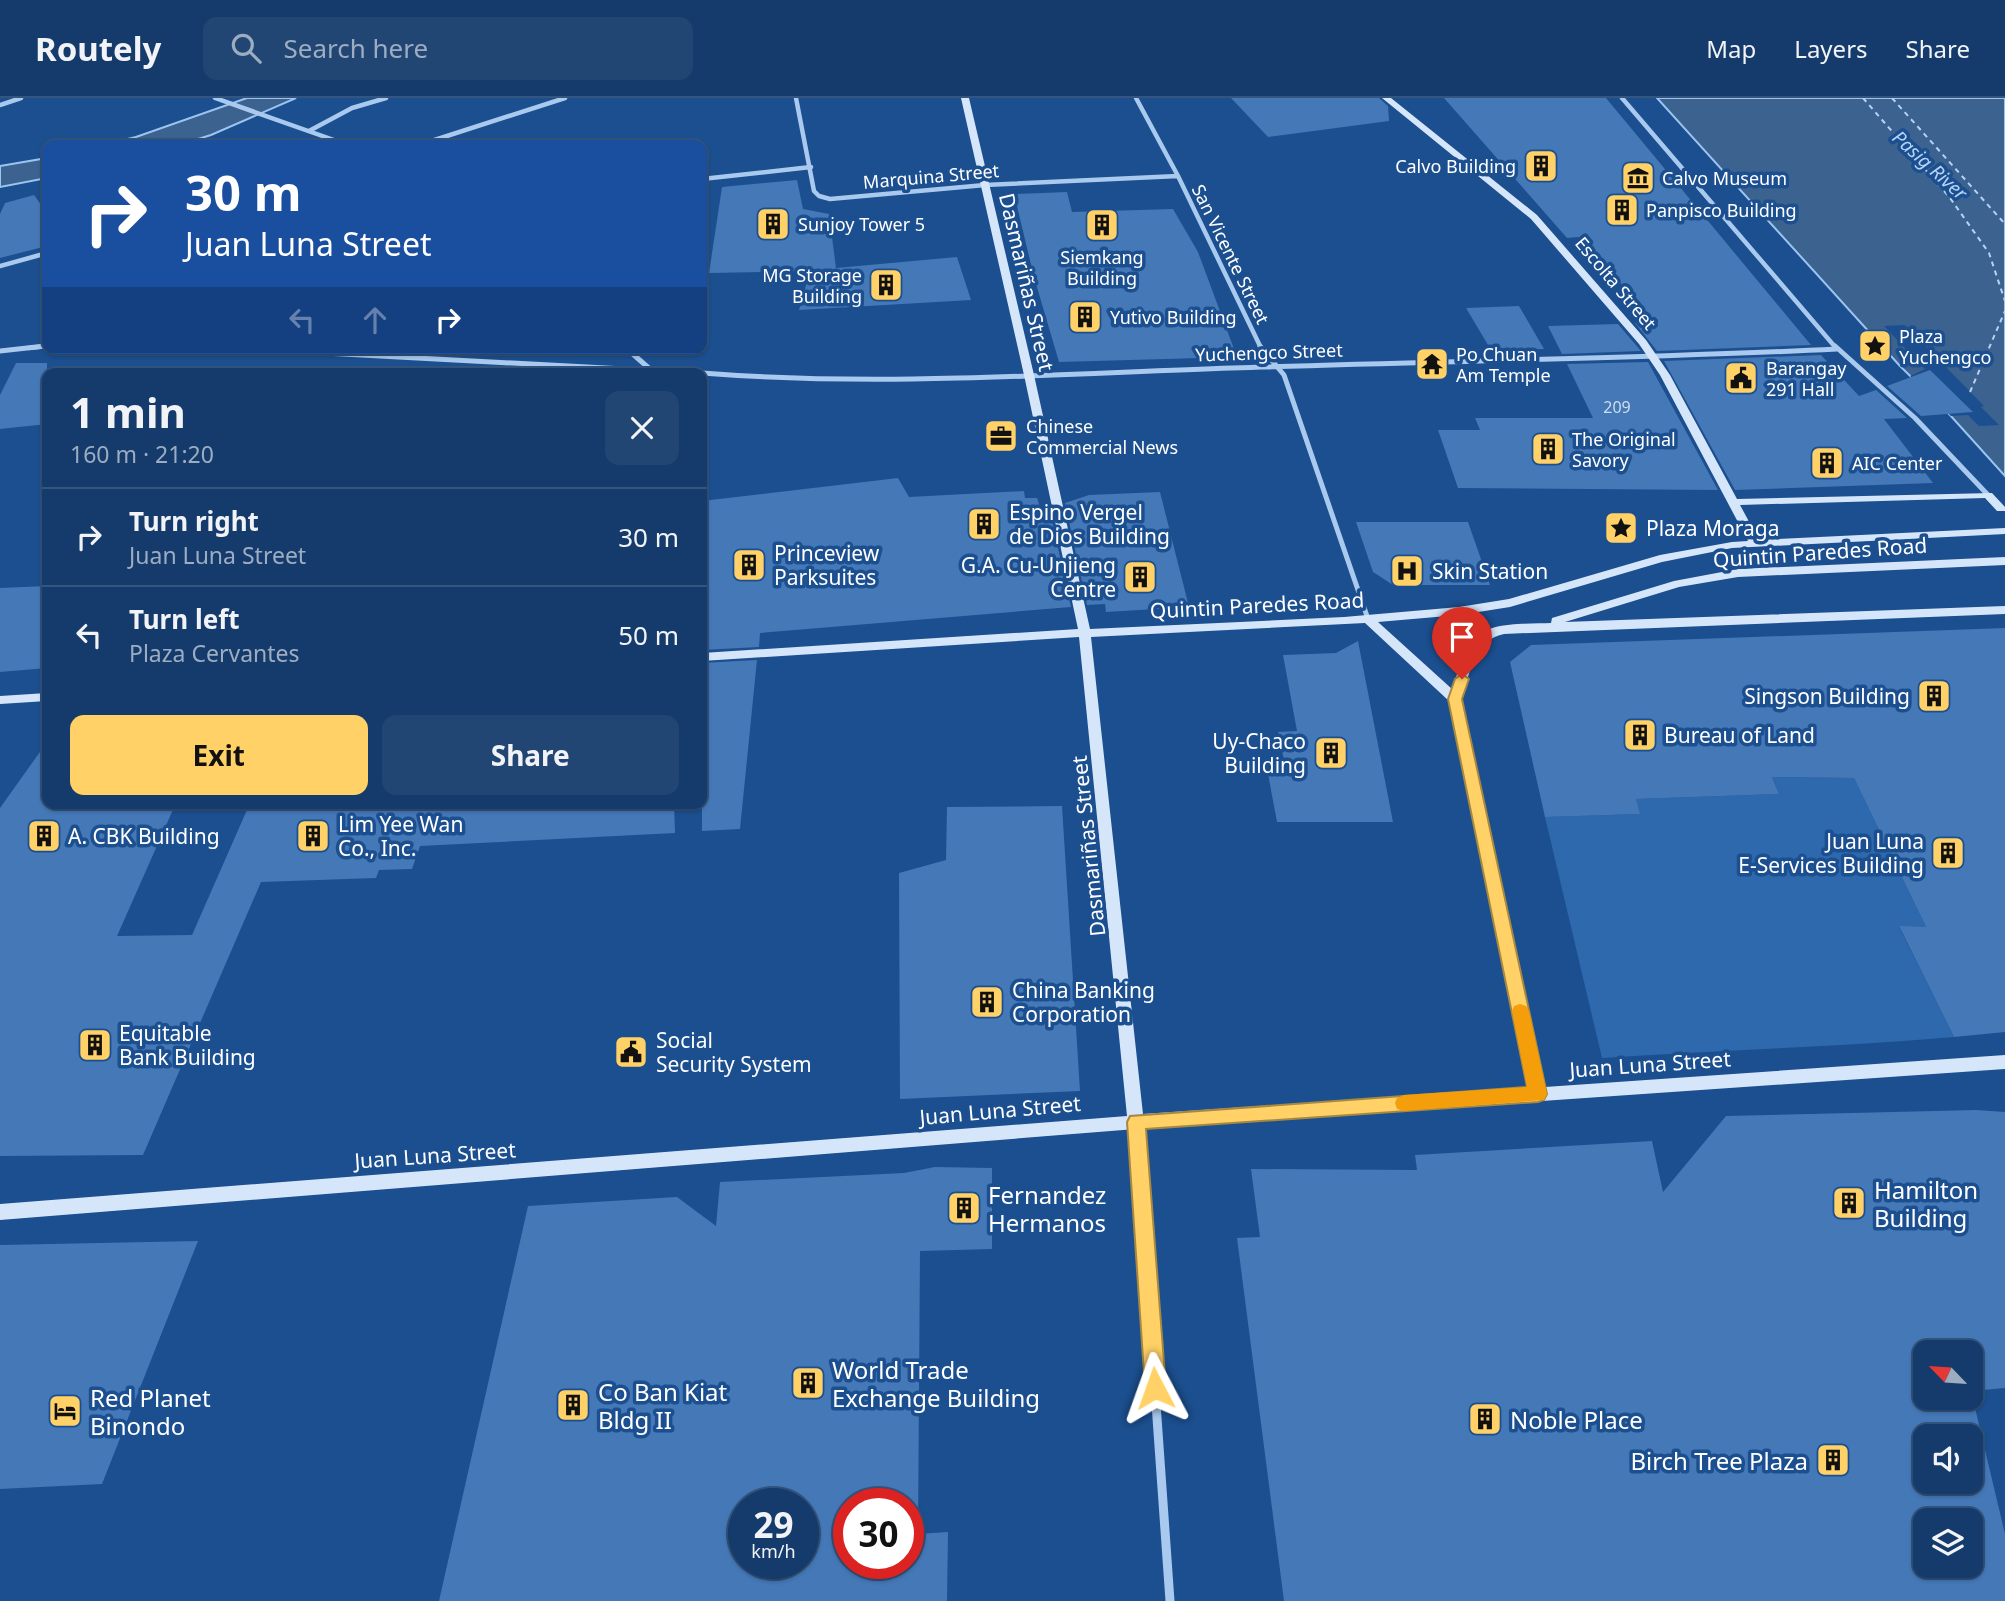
<!DOCTYPE html>
<meta charset="utf-8">
<style>
body{margin:0;font-family:"Noto Sans",sans-serif;background:#214673;color:#f1f3f6;height:100vh;display:flex;flex-direction:column;font-size:26px;white-space:nowrap}
*{box-sizing:border-box;margin:0}
p{font-size:23px;color:#9dadc1}
.icon{flex:none;width:38px;height:38px;fill:none;stroke:currentColor;stroke-width:2;stroke-linecap:round;stroke-linejoin:round}
.map{position:relative;flex:1;overflow:hidden}
.side{position:absolute;left:42px;top:270px;width:665px;height:441px;display:flex;flex-direction:column;background:#143b6b;border-radius:14px;box-shadow:0 2px 5px #0004,0 0 0 2px #33557e}
.side>*{flex:none}
.top-card{position:absolute;left:42px;top:42px;width:665px;height:214px;border-radius:14px;box-shadow:0 2px 5px #0004,0 0 0 2px #33557e;background:#1a4fa0;color:#fff;overflow:hidden}
.needle{width:46px;rotate:295deg}
.fabs{position:absolute;left:1913px;top:1242px;display:grid;gap:14px}
.fabs a{display:grid;place-items:center;width:70px;height:70px;border-radius:14px;background:#143b6b;box-shadow:0 2px 5px #0004,0 0 0 2px #33557e;font-size:35px}
.speed{position:absolute;left:728px;top:1390px;display:flex;gap:14px;font-size:35px;font-weight:700;text-align:center}
.speed>*{display:grid;place-content:center;width:91px;height:91px;border-radius:50%;background:#143b6b;box-shadow:0 2px 5px #0004,0 0 0 2px #33557e;line-height:1}
.speed small{font-size:18px;font-weight:400}
.speed .limit{border:10px solid #d22;background:#fff;color:#111}
.pin{position:absolute;display:grid;place-items:center;width:60px;height:60px;color:#fff;margin:-72px -30px;border-radius:50% 50% 50% 0;rotate:-45deg;box-shadow:0 0 7px #0007}
.pin .icon{rotate:45deg}
.me{position:absolute;width:77px;margin:-38px;rotate:356deg;stroke-linejoin:round;filter:drop-shadow(0 0 5px #0008)}
.turn{display:flex;align-items:center;gap:24px;height:147px;padding:0 28px;font-size:32px}
.turn .icon{width:91px;height:91px;stroke-width:2.5}
.turn b{display:block;font-size:49px;line-height:60px}
.lanes{display:flex;align-items:center;height:66px;padding:0 28px;background:#0003;justify-content:center;gap:35px;direction:ltr}
.lanes .off{opacity:.35}
.round{display:grid;place-items:center;flex:none;width:74px;height:74px;border-radius:14px;background:#214673}
.overview{display:flex;align-items:center;justify-content:space-between;height:119px;padding:0 28px}
h1{font-size:42px;font-weight:700;line-height:52px}
.primary-button{display:flex;gap:14px;margin-top:auto;padding:14px 28px}
.primary-button a{flex:1;height:80px;border-radius:14px;background:#ffd166;color:#111;font-size:28px;font-weight:700;line-height:80px;text-align:center}
.primary-button a+a{background:#214673;color:#f1f3f6}
ul{padding:0;list-style:none}
li{display:flex;align-items:center;gap:21px;height:98px;padding:0 28px;border-top:2px solid #33557e}
li div{flex:1}
li b{display:block;font-size:26px}
li em{font-style:normal}
header{display:flex;align-items:center;gap:42px;box-sizing:border-box;height:98px;padding:0 35px;background:#143b6b;border-bottom:2px solid #33557e}
header strong{font-size:33px}
nav{display:flex;gap:38px;margin-inline-start:auto;font-size:24px}
.search{width:490px;height:63px;background:#214673;display:flex;align-items:center;gap:18px;box-sizing:border-box;padding:0 24px;border-radius:14px;color:#9dadc1;font-size:26px}
.map>svg:first-child{display:block}
</style>
<header>
<strong>Routely</strong>
<div class="search"><svg class="icon" aria-label="search" viewBox="0 0 24 24"><circle cx="10" cy="10" r="6"/><path d="M15 15l6 6"/></svg>Search here</div>
<nav><a>Map</a><a>Layers</a><a>Share</a></nav>
</header>
<div class="map">
<svg width="2005" height="1503" viewBox="0 0 2005 1503">
<rect width="100%" height="100%" fill="#1b4f8f"/>
<path fill="#2e69ad" d="M1772,679L1854,680L1926,829H1899L1954,939C1837,949 1719,952 1602,960L1545,719L1639,716L1636,701L1779,696Z"/>
<path fill="#3c6290" stroke="#9cc4f0" stroke-width="2" d="M247,0H296L211,37L179,47H102L136,39Z
M1657,0H2005V378L1950,317L1900,268Z
M47,60V80L0,89V68Z"/>
<path fill="#1b4f8f" d="M1905,227L1984,308L1981,309L1999,327L1979,328L1968,317L1951,318L1910,278L1925,271L1884,228Z"/>
<g fill="none" stroke-linecap="round" stroke-linejoin="round">
<path stroke="#b5d3f5" stroke-width="2" stroke-dasharray="5 4.5" stroke-linecap="butt" d="M1863,0L1950,100L1989,155L2005,203
M1892,0L2005,126
M1970,294L2005,213"/>
</g>
<path fill="#4478b7" fill-rule="evenodd" d="M1231,0H1379L1388,8L1389,23L1268,39Z
M1444,0H1606L1811,247L1657,253L1635,225L1656,224L1578,139L1567,140Z
M797,82L803,111L829,116L836,170L957,159L971,202L799,212L810,173L709,175L722,89Z
M1067,94L1072,114L1173,111L1198,154L1237,259L1059,264L1034,179L1014,96Z
M34,97L47,115V148L0,160V116L5,105Z
M1519,208L1544,251L1491,252L1466,210Z
M1618,226L1641,253L1562,256L1548,228Z
M1821,257L1859,298L1876,292L1907,320L1884,321L1933,385L1735,392L1664,263Z
M1648,264L1718,392L1458,390L1438,332H1480L1475,320H1593L1567,266Z
M16,265H47V326L0,331V297Z
M1930,272L1973,314L1921,318L1887,288Z
M898,380L909,399L1024,393L1025,400H1037L1041,412L1049,409L1071,509L760,535L759,549L702,552V403Z
M1160,394L1189,509L1106,514L1105,506L1087,507L1065,405L1089,397Z
M1356,424H1468L1490,487H1393L1373,474Z
M47,488V570L0,574V490Z
M2005,530V934L1954,939L1899,828L1926,829L1854,680L1772,679L1779,696L1636,701L1640,716L1545,719L1510,564L1531,547Z
M1358,543L1393,724H1277L1268,676H1287L1278,634L1297,633L1283,557L1336,555Z
M757,562L740,731L702,733V565Z
M47,644V705H176L117,838L192,837L250,705H674L675,735L420,748L412,771L379,772L376,780L261,784L143,1057L0,1058V710Z
M1062,708L1080,993L900,1001L899,775L946,762L947,709Z
M1976,1012L2005,1014V1290L1971,1293L2005,1436V1503H1284L1237,1140L1260,1139L1251,1071L1417,1072L1415,1057L1652,1043L1663,1094L1726,1018ZM1925,1255H1970V1300H1925ZM1925,1339H1970V1384H1925ZM1925,1423H1970V1468H1925Z
M935,1069L992,1070V1151L920,1153L918,1436L948,1434L947,1503H439L528,1108L677,1099L716,1128L720,1084L904,1075ZM744,1405H803V1465H744ZM849,1405H908V1465H849Z
M198,1143L102,1386L0,1391V1147Z"/>
<g fill="none" stroke-linecap="round" stroke-linejoin="round">
<path stroke="#a9c9ee" stroke-width="4.5" d="M215,0L348,47
M796,0L814,93L819,98L830,101L985,87L1178,78
M1136,0L1178,78L1261,250
M1622,0L1836,250
M0,7L21,0
M309,33L352,10L386,0
M419,47L565,0
M702,81L811,69
M0,168L47,155
M29,250L47,248"/>
<path stroke="#a9c9ee" stroke-width="5" d="M1260,248L1284,277L1368,521
M1835,248L1915,320L1988,397
M230,250L699,275
M626,250L651,272
M0,253L45,248
M702,275C878,289 1056,276 1232,270C1434,263 1636,261 1837,251"/>
<path stroke="#a9c9ee" stroke-width="9" d="M1136,1024L1170,1503"/>
<path fill="#d6e6fa" fill-rule="evenodd" d="M961,0H969L1034,277L1090,531L1344,519L1459,509L1509,501L1660,457L1732,444L1748,443L1660,277L1639,246L1531,121L1382,0H1391L1537,117L1646,242L1670,277L1737,401L1992,395L2005,409V413H1997L1985,400L1740,407L1759,442L2005,430V436L1732,450L1662,464L1510,509L1459,517L1378,524L1452,591C1458,577 1461,556 1470,544C1485,523 1529,526 1551,525L1552,520L1674,483L1738,471L2005,459V467L1738,479L1679,489L1565,524L2005,508V516L1504,536C1473,542 1471,574 1461,601L1545,989L2005,957V971L1136,1031L0,1122V1106L1127,1018L1079,539L702,563V555L1078,531L1024,277ZM1365,525L1449,603L1529,990L1143,1016L1091,539Z
M47,595V603L0,606V598Z"/>
</g>
<path fill="#ffd166" stroke="#a68842" stroke-width="2" d="M1462,576L1469,581L1462,601L1547,996L1544,1002L1538,1004L1146,1031L1166,1290L1163,1298L1155,1301L1148,1298L1145,1290L1127,1024L1130,1018L1527,989L1448,601L1455,581Z"/>
<path fill="#f59e0b" d="M1520,906L1526,908L1529,913L1547,996L1544,1002L1404,1013L1397,1011L1395,1005L1397,1000L1404,997L1527,989L1512,913L1514,908Z"/>
<defs>
<symbol id="building-square" viewBox="-11 -11 22 22"><rect x="-9" y="-9" width="18" height="18" rx="4" fill="#ffd166" stroke="#1b4f8f"/><path d="M-4-6H4V6H1V3H-1V6H-4ZM-2.5-4.3h1.7v1.8h-1.7ZM.8-4.3h1.7v1.8H.8ZM-2.5-1h1.7V.8h-1.7ZM.8-1h1.7V.8H.8Z" fill="#111"/></symbol>
<symbol id="museum-square" viewBox="-11 -11 22 22"><rect x="-9" y="-9" width="18" height="18" rx="4" fill="#ffd166" stroke="#1b4f8f"/><path d="M0-6L6-3V-2H-6V-3ZM-5-1h2V3h-2ZM-1-1h2V3h-2ZM3-1h2V3H3ZM-6 4H6V6H-6Z" fill="#111"/></symbol>
<symbol id="sight-square" viewBox="-11 -11 22 22"><rect x="-9" y="-9" width="18" height="18" rx="4" fill="#ffd166" stroke="#1b4f8f"/><path d="M0-6L1.8-2.2L6-1.7L2.9 1.2L3.7 5.4L0 3.3L-3.7 5.4L-2.9 1.2L-6-1.7L-1.8-2.2Z" fill="#111"/></symbol>
<symbol id="temple-square" viewBox="-11 -11 22 22"><rect x="-9" y="-9" width="18" height="18" rx="4" fill="#ffd166" stroke="#1b4f8f"/><path d="M0-6L5-2H3V0L6.5 2.5H4V6H1.5V3h-3V6H-4V2.5H-6.5L-3 0V-2H-5Z" fill="#111"/></symbol>
<symbol id="civic-square" viewBox="-11 -11 22 22"><rect x="-9" y="-9" width="18" height="18" rx="4" fill="#ffd166" stroke="#1b4f8f"/><path d="M-.6-6.5H3V-4.5H.6V-3L4-1V1h2V6H-6V1h2V-1L-.6-3ZM-1.2 2.5V6h2.4V2.5Z" fill="#111"/></symbol>
<symbol id="office-square" viewBox="-11 -11 22 22"><rect x="-9" y="-9" width="18" height="18" rx="4" fill="#ffd166" stroke="#1b4f8f"/><path d="M-6-3h4V-5.5h4V-3h4V5H-6ZM-1-4.5V-3h2v-1.5ZM-6 0V1H6V0Z" fill="#111"/></symbol>
<symbol id="hospital-square" viewBox="-11 -11 22 22"><rect x="-9" y="-9" width="18" height="18" rx="4" fill="#ffd166" stroke="#1b4f8f"/><path d="M-5-5h3v3.5h4V-5h3V5h-3V1.5h-4V5h-3Z" fill="#111"/></symbol>
<symbol id="hotel-square" viewBox="-11 -11 22 22"><rect x="-9" y="-9" width="18" height="18" rx="4" fill="#ffd166" stroke="#1b4f8f"/><path d="M-6-4.5h1.5V1H6V5H4.5V3h-9V5H-6ZM-4 0a1.8 1.8 0 1 1 3.6 0ZM.5 0V-2.5h3Q6-2.5 6 0Z" fill="#111"/></symbol>
</defs>
<g fill-rule="evenodd">
<use href="#building-square" x="1522" y="49" width="38" height="38"/>
<use href="#museum-square" x="1619" y="61" width="38" height="38"/>
<use href="#building-square" x="1603" y="93" width="38" height="38"/>
<use href="#building-square" x="754" y="107" width="38" height="38"/>
<use href="#building-square" x="1083" y="108" width="38" height="38"/>
<use href="#building-square" x="867" y="168" width="38" height="38"/>
<use href="#building-square" x="1066" y="200" width="38" height="38"/>
<use href="#sight-square" x="1856" y="229" width="38" height="38"/>
<use href="#temple-square" x="1413" y="247" width="38" height="38"/>
<use href="#civic-square" x="1722" y="261" width="38" height="38"/>
<use href="#office-square" x="982" y="319" width="38" height="38"/>
<use href="#building-square" x="1529" y="332" width="38" height="38"/>
<use href="#building-square" x="1808" y="346" width="38" height="38"/>
<use href="#building-square" x="965" y="407" width="38" height="38"/>
<use href="#sight-square" x="1602" y="411" width="38" height="38"/>
<use href="#building-square" x="730" y="448" width="38" height="38"/>
<use href="#hospital-square" x="1388" y="454" width="38" height="38"/>
<use href="#building-square" x="1121" y="460" width="38" height="38"/>
<use href="#building-square" x="1915" y="579" width="38" height="38"/>
<use href="#building-square" x="1621" y="618" width="38" height="38"/>
<use href="#building-square" x="1312" y="636" width="38" height="38"/>
<use href="#building-square" x="25" y="719" width="38" height="38"/>
<use href="#building-square" x="294" y="719" width="38" height="38"/>
<use href="#building-square" x="1929" y="736" width="38" height="38"/>
<use href="#building-square" x="968" y="885" width="38" height="38"/>
<use href="#building-square" x="76" y="928" width="38" height="38"/>
<use href="#civic-square" x="612" y="935" width="38" height="38"/>
<use href="#building-square" x="1830" y="1086" width="38" height="38"/>
<use href="#building-square" x="945" y="1091" width="38" height="38"/>
<use href="#building-square" x="789" y="1266" width="38" height="38"/>
<use href="#building-square" x="554" y="1288" width="38" height="38"/>
<use href="#hotel-square" x="46" y="1294" width="38" height="38"/>
<use href="#building-square" x="1466" y="1302" width="38" height="38"/>
<use href="#building-square" x="1814" y="1343" width="38" height="38"/>
</g>
<g text-anchor="middle" dominant-baseline="central" stroke-width="7" stroke-linejoin="round" paint-order="stroke">
<g font-size="16" fill="#d0dded">
<text x="1617" y="309">209</text>
</g>
<g font-size="18" fill="#fff" stroke="#1b4f8f" text-anchor="start">
<text x="1516" y="68" text-anchor="end">Calvo Building</text>
<text x="1662" y="80">Calvo Museum</text>
<text x="1646" y="112">Panpisco Building</text>
<text x="798" y="126">Sunjoy Tower 5</text>
<text x="1102" y="159" text-anchor="middle">Siemkang<tspan x="1102" dy="21">Building</tspan></text>
<text x="862" y="177" text-anchor="end">MG Storage<tspan x="862" dy="21">Building</tspan></text>
<text x="1110" y="219">Yutivo Building</text>
<text x="1899" y="238">Plaza<tspan x="1899" dy="21">Yuchengco</tspan></text>
<text x="1456" y="256">Po Chuan<tspan x="1456" dy="21">Am Temple</tspan></text>
<text x="1766" y="270">Barangay<tspan x="1766" dy="21">291 Hall</tspan></text>
<text x="1026" y="328">Chinese<tspan x="1026" dy="21">Commercial News</tspan></text>
<text x="1572" y="341">The Original<tspan x="1572" dy="21">Savory</tspan></text>
<text x="1852" y="365">AIC Center</text>
</g>
<g font-size="18" fill="#fff" stroke="#1b4f8f">
<text transform="translate(931 78) rotate(-5)">Marquina Street</text>
<text transform="translate(1231 156) rotate(64)">San Vicente Street</text>
<text transform="translate(1616 185) rotate(50)">Escolta Street</text>
<text transform="translate(1269 254) rotate(-2)">Yuchengco Street</text>
</g>
<g font-size="19" font-style="italic" fill="#b5d3f5" stroke="#1b4f8f">
<text transform="translate(1930 67) rotate(42)">Pasig River</text>
</g>
<g font-size="21" fill="#fff" stroke="#1b4f8f">
<text transform="translate(1027 184) rotate(77)">Dasmariñas Street</text>
<text transform="translate(1820 454) rotate(-4)">Quintin Paredes Road</text>
<text transform="translate(1257 507) rotate(-3)">Quintin Paredes Road</text>
<text transform="translate(1088 748) rotate(-96)">Dasmariñas Street</text>
<text transform="translate(1650 966) rotate(-4)">Juan Luna Street</text>
<text transform="translate(1000 1012) rotate(-5)">Juan Luna Street</text>
<text transform="translate(435 1057) rotate(-4)">Juan Luna Street</text>
</g>
<g font-size="21" fill="#fff" stroke="#1b4f8f" text-anchor="start">
<text x="1009" y="414">Espino Vergel<tspan x="1009" dy="24">de Dios Building</tspan></text>
<text x="1646" y="430">Plaza Moraga</text>
<text x="774" y="455">Princeview<tspan x="774" dy="24">Parksuites</tspan></text>
<text x="1116" y="467" text-anchor="end">G.A. Cu-Unjieng<tspan x="1116" dy="24">Centre</tspan></text>
<text x="1432" y="473">Skin Station</text>
<text x="1910" y="598" text-anchor="end">Singson Building</text>
<text x="1664" y="637">Bureau of Land</text>
<text x="1306" y="643" text-anchor="end">Uy-Chaco<tspan x="1306" dy="24">Building</tspan></text>
<text x="338" y="726">Lim Yee Wan<tspan x="338" dy="24">Co., Inc.</tspan></text>
<text x="68" y="738">A. CBK Building</text>
<text x="1924" y="743" text-anchor="end">Juan Luna<tspan x="1924" dy="24">E-Services Building</tspan></text>
<text x="1012" y="892">China Banking<tspan x="1012" dy="24">Corporation</tspan></text>
<text x="119" y="935">Equitable<tspan x="119" dy="24">Bank Building</tspan></text>
<text x="656" y="942">Social<tspan x="656" dy="24">Security System</tspan></text>
</g>
<g font-size="24" fill="#fff" stroke="#1b4f8f" text-anchor="start">
<text x="1874" y="1091">Hamilton<tspan x="1874" dy="28">Building</tspan></text>
<text x="988" y="1096">Fernandez<tspan x="988" dy="28">Hermanos</tspan></text>
<text x="832" y="1271">World Trade<tspan x="832" dy="28">Exchange Building</tspan></text>
<text x="598" y="1293">Co Ban Kiat<tspan x="598" dy="28">Bldg II</tspan></text>
<text x="90" y="1299">Red Planet<tspan x="90" dy="28">Binondo</tspan></text>
<text x="1510" y="1321">Noble Place</text>
<text x="1808" y="1362" text-anchor="end">Birch Tree Plaza</text>
</g>
</g>
</svg>
<div class="fabs">
<a><svg class="needle" viewBox="-14 -14 28 28"><path d="M0-13l5 13h-10z" fill="#e53935"/><path d="M0 13l5-13h-10z" fill="#9dadc1"/></svg></a>
<a><svg class="icon" aria-label="sound" viewBox="0 0 24 24"><path d="M4 9h4l5-4v14l-5-4H4zM17 9q2 3 0 6"/></svg></a>
<a><svg class="icon" aria-label="layers" viewBox="0 0 24 24"><path d="M12 4l9 5-9 5-9-5zM3 14l9 5 9-5"/></svg></a>
</div>
<div class="speed"><div>29<small>km/h</small></div><div class="limit">30</div></div>
<div class="pin" style="left:1462px;top:581px;background:#d93025"><svg class="icon" aria-label="arrive" viewBox="0 0 24 24"><path d="M6 21V4h12l-3 4 3 4H6"/></svg></div>
<svg class="me" style="left:1155px;top:1290px" viewBox="-20 -20 40 40"><path d="M0-17L14 15 0 8-14 15z" fill="#ffd166" stroke="#fff" stroke-width="4"/></svg>
<div class="top-card">
<div class="turn"><svg class="icon" aria-label="right" viewBox="0 0 24 24"><path d="M7 20v-9h11M14 6l5 5-5 5"/></svg><div><b>30 m</b>Juan Luna Street</div></div>
<div class="lanes"><svg class="icon off" aria-label="left" viewBox="0 0 24 24"><path d="M17 20v-9H6M10 6l-5 5 5 5"/></svg><svg class="icon off" aria-label="ahead" viewBox="0 0 24 24"><path d="M12 20V5M6 11l6-6 6 6"/></svg><svg class="icon" aria-label="right" viewBox="0 0 24 24"><path d="M7 20v-9h11M14 6l5 5-5 5"/></svg></div>
</div>
<section class="side">
<div class="overview"><div><h1>1 min</h1><p>160 m · 21:20</p></div><a class="round"><svg class="icon" aria-label="close" viewBox="0 0 24 24"><path d="M6 6l12 12M18 6L6 18"/></svg></a></div>
<ul>
<li><svg class="icon" aria-label="right" viewBox="0 0 24 24"><path d="M7 20v-9h11M14 6l5 5-5 5"/></svg><div><b>Turn right</b><p>Juan Luna Street</p></div><em>30 m</em></li>
<li><svg class="icon" aria-label="left" viewBox="0 0 24 24"><path d="M17 20v-9H6M10 6l-5 5 5 5"/></svg><div><b>Turn left</b><p>Plaza Cervantes</p></div><em>50 m</em></li>
</ul>
<div class="primary-button"><a>Exit</a><a>Share</a></div>
</section>
</div>
